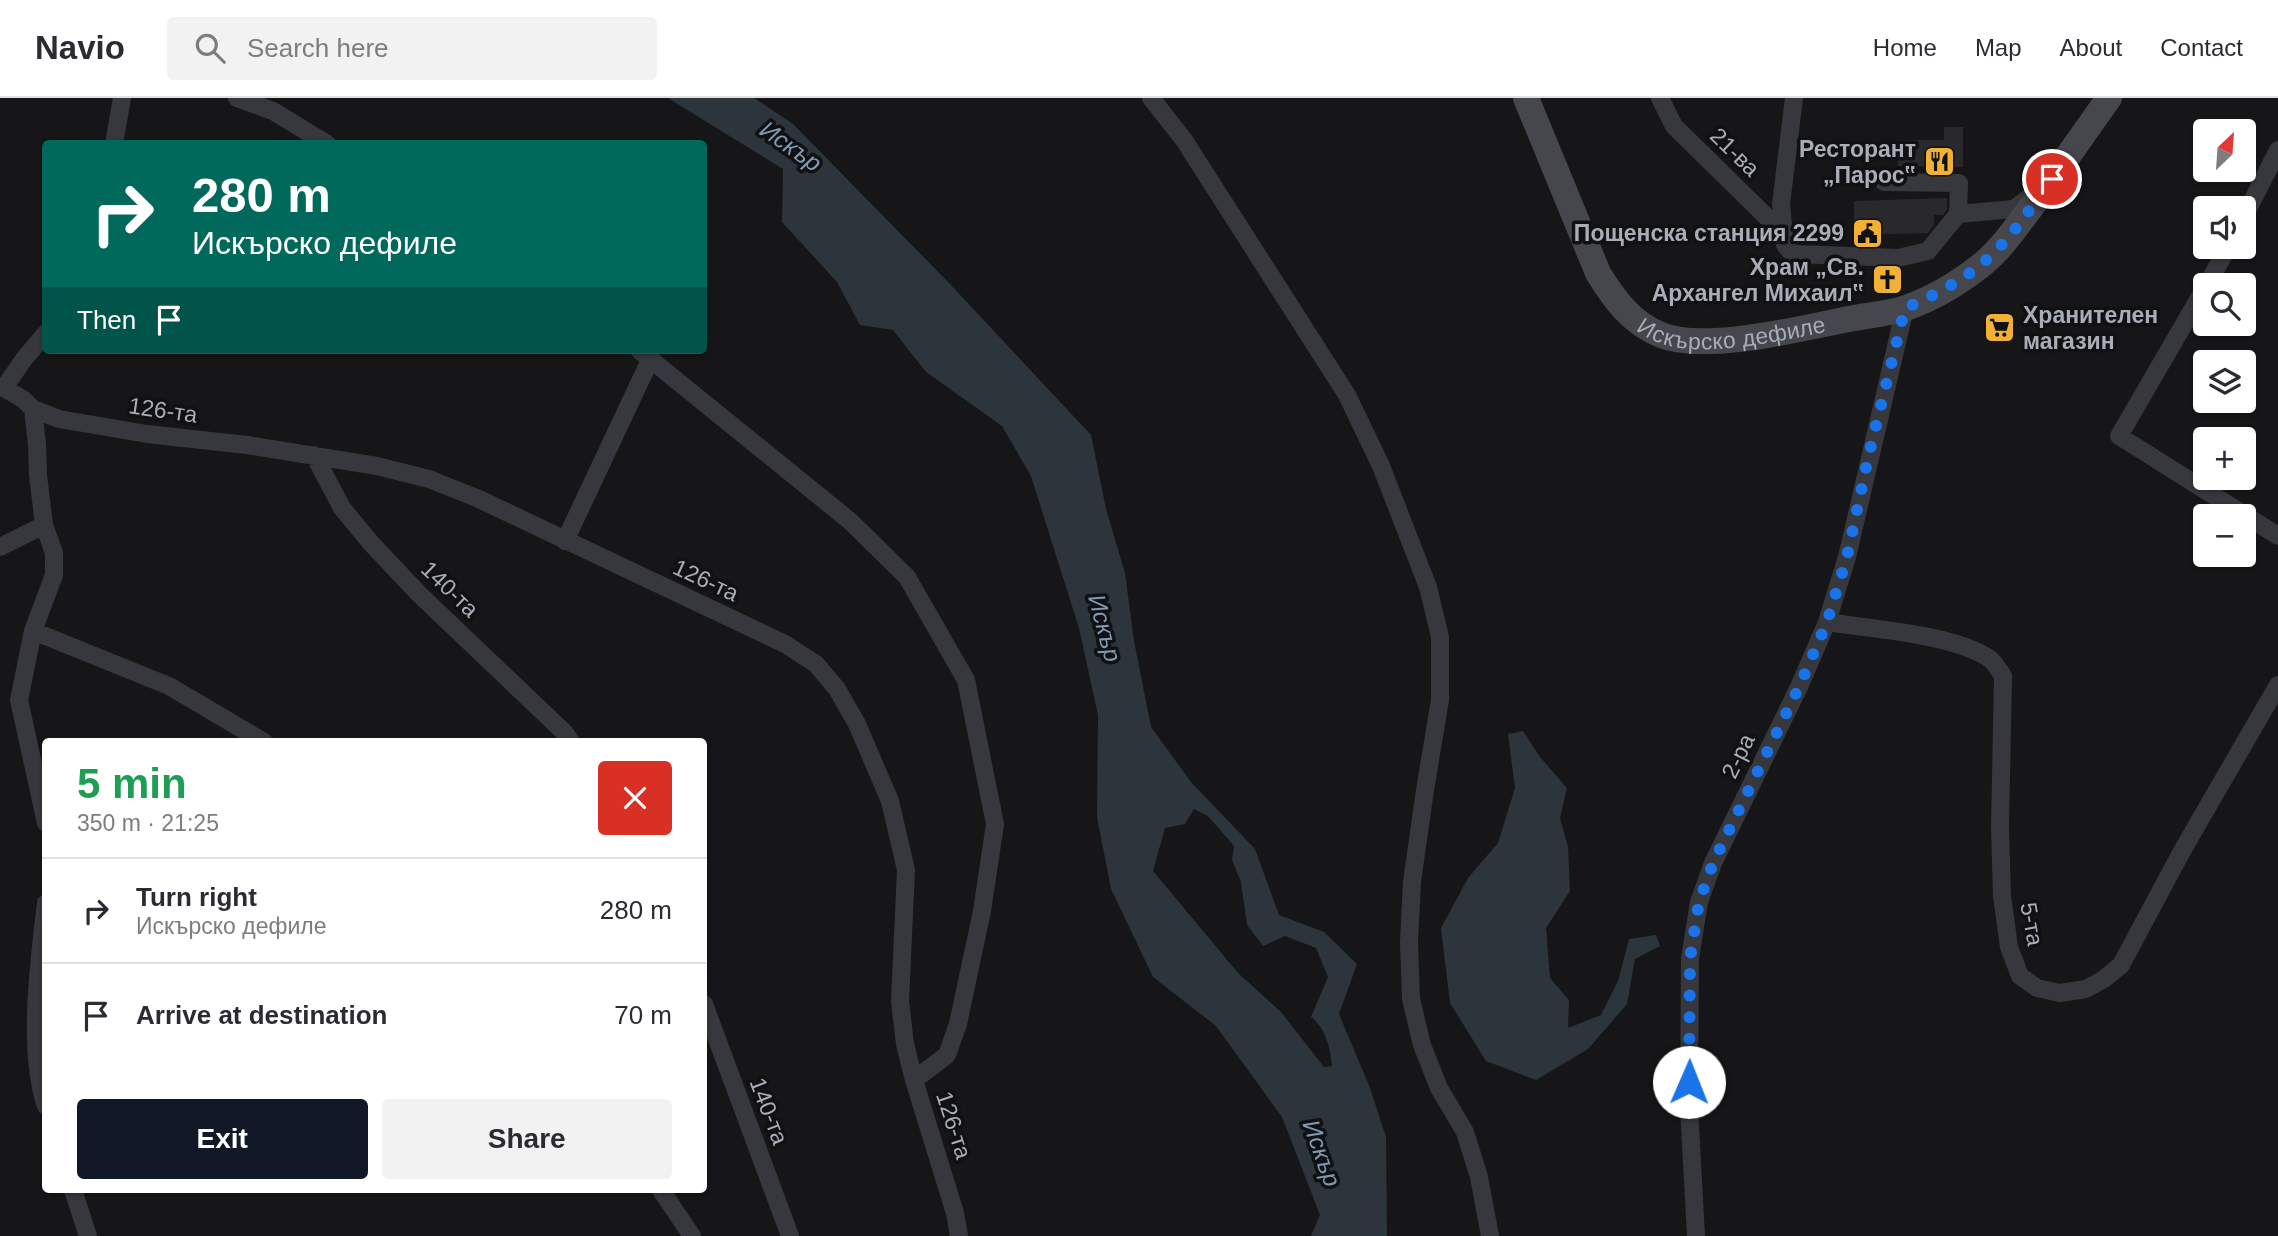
<!DOCTYPE html>
<meta charset="utf-8">
<style>
body{margin:0;font-family:Helvetica,sans-serif;background:#f2f2f3;color:#2b2b33;height:100vh;display:flex;flex-direction:column;font-size:26px;white-space:nowrap}
*{box-sizing:border-box;margin:0}
p{font-size:23px;color:#7c7c81}
.icon{flex:none;width:38px;height:38px;fill:none;stroke:currentColor;stroke-width:2;stroke-linecap:round;stroke-linejoin:round}
.map{position:relative;flex:1;overflow:hidden}
.details{position:absolute;left:42px;top:640px;width:665px;height:455px;display:flex;flex-direction:column;background:#fff;border-radius:7px;box-shadow:0 2px 5px #0004}
.details>*{flex:none}
.hud{position:absolute;left:42px;top:42px;width:665px;height:214px;border-radius:7px;box-shadow:0 2px 5px #0004;background:#00695c;color:#fff;overflow:hidden}
.needle{width:46px;rotate:25deg}
.controls{position:absolute;left:2193px;top:21px;display:grid;gap:14px}
.controls a{display:grid;place-items:center;width:63px;height:63px;border-radius:7px;background:#fff;box-shadow:0 2px 5px #0004;font-size:35px}
.pin{position:absolute;display:grid;place-items:center;width:60px;height:60px;color:#fff;margin:-30px;border:4px solid #fff;border-radius:50%;box-shadow:0 2px 7px #0007}
.me{position:absolute;width:77px;margin:-38px;rotate:1deg;stroke-linejoin:round;filter:drop-shadow(0 0 5px #0008)}
.turn{display:flex;align-items:center;gap:24px;height:147px;padding:0 35px;font-size:32px}
.turn .icon{width:91px;height:91px;stroke-width:2.5}
.turn b{display:block;font-size:49px;line-height:60px}
.then{display:flex;align-items:center;height:66px;padding:0 35px;background:#0003;gap:14px;font-size:26px}
.round{display:grid;place-items:center;flex:none;width:74px;height:74px;border-radius:7px;background:#f2f2f3}
.head{display:flex;align-items:center;justify-content:space-between;height:119px;padding:0 35px}
h1{font-size:42px;font-weight:700;line-height:52px;color:#1e9e55}
.cta{display:flex;gap:14px;margin-top:auto;padding:14px 35px}
.cta a{flex:1;height:80px;border-radius:7px;background:#111827;color:#fff;font-size:28px;font-weight:700;line-height:80px;text-align:center}
.cta a+a{background:#f2f2f3;color:#2b2b33}
ul{padding:0;list-style:none}
li{display:flex;align-items:center;gap:21px;height:105px;padding:0 35px;border-top:2px solid #e1e1e2}
li div{flex:1}
li b{display:block;font-size:26px}
li em{font-style:normal}
header{display:flex;align-items:center;gap:42px;box-sizing:border-box;height:98px;padding:0 35px;background:#fff;border-bottom:2px solid #e1e1e2}
header strong{font-size:33px}
nav{display:flex;gap:38px;margin-inline-start:auto;font-size:24px}
.search{width:490px;height:63px;background:#f2f2f3;display:flex;align-items:center;gap:18px;box-sizing:border-box;padding:0 24px;border-radius:7px;color:#7c7c81;font-size:26px}
.map>svg:first-child{display:block}
</style>
<header>
<strong>Navio</strong>
<div class="search"><svg class="icon" aria-label="search" viewBox="0 0 24 24"><circle cx="10" cy="10" r="6"/><path d="M15 15l6 6"/></svg>Search here</div>
<nav><a>Home</a><a>Map</a><a>About</a><a>Contact</a></nav>
</header>
<div class="map">
<svg width="2278" height="1138" viewBox="0 0 2278 1138">
<rect width="100%" height="100%" fill="#161618"/>
<path fill="#2c353c" fill-rule="evenodd" d="M668,0H754L793,26L949,185L1091,337L1106,411L1125,475L1134,543L1151,629L1191,684L1255,751L1279,817L1324,834L1357,866L1339,916L1370,990L1386,1039L1387,1138H1311L1320,1117L1282,1019L1216,928L1153,879L1111,791L1097,719L1098,617L1079,530L1031,378L1002,328L926,274L893,232L860,227L837,184L782,124L783,71ZM1194,711L1208,718L1234,748L1232,762L1241,784L1247,827L1263,848L1285,838L1316,850L1328,879L1311,919C1326,931 1330,949 1332,968L1324,969L1281,914L1238,875L1153,773L1165,730L1185,726Z
M1523,633L1540,659L1567,690L1560,720L1568,749L1570,793L1546,830L1550,880L1569,902L1568,930L1601,917L1618,883L1629,841L1656,837L1660,848L1635,861L1627,906L1588,951L1536,982L1486,963L1450,905L1441,830L1468,780L1498,745L1515,690L1508,636Z"/>
<path fill="#29292c" d="M1944,29H1963V69L1898,68V42H1944Z
M1947,100V112L1943,117H1934V127L1928,135L1854,137V103Z"/>
<g fill="none" stroke-linecap="round" stroke-linejoin="round">
<path stroke="#37383d" stroke-width="18" d="M237,0L273,13L327,46
M1151,0L1184,42L1347,297L1381,368L1428,489L1440,539V602L1425,692L1412,784L1409,844L1411,901L1422,947L1439,990L1465,1034L1479,1079L1490,1138
M1660,0L1674,28L1784,136
M1794,0L1781,106L1785,147L1790,153L1797,156L1898,160L1928,153L1958,116L2014,111L2030,99
M114,46L122,0
M1884,84L1959,85L1958,116
M2244,119L2278,52
M2207,187L2228,149
M2205,190L2119,338L2278,438
M639,252L850,423L907,479L966,582L995,726L982,813L958,926L947,957L914,982
M0,288L23,301L33,311L59,321L147,336L247,347L377,368L429,381L479,401L785,546L816,566L837,591L857,626L890,703L906,772L900,903L905,946L914,982L955,1115L959,1138
M4,290L24,261L46,235
M33,311L37,346L38,377L44,427L54,455V477L33,533L19,602L46,725
M314,357L342,410L370,444L419,496L565,635L571,644
M565,443L651,260
M0,449L44,427
M1827,524C1871,531 1954,536 1990,561C1995,565 1999,572 2003,578L2000,729L2002,798L2009,849L2020,878L2037,890L2060,895L2086,891L2104,881L2121,867L2182,753L2278,587
M33,533L169,588L264,644
M46,805C39,864 27,952 46,1008
M704,906L790,1138
M73,1092L88,1138
M661,1092L692,1138
M1696,1138L1689,1009L1690,860L1699,804L1713,765L1799,589L1827,524L1847,459L1905,210"/>
<path stroke="#45474d" stroke-width="26" id="s1" d="M1526,0L1598,175C1614,201 1631,225 1661,237C1705,255 1802,230 1849,221C1868,217 1888,216 1906,210C1934,200 1962,183 1984,165C2004,148 2019,125 2035,104C2060,70 2084,35 2109,0"/>
</g>
<g fill="none" stroke-linecap="round" stroke-linejoin="round">
<path stroke="#1a73e8" stroke-width="12" stroke-dasharray="0 21.6" d="M1689,984L1690,860L1699,804L1713,765L1799,589L1827,524L1847,459L1868,360L1905,210C1943,194 1978,174 2005,143C2022,124 2036,102 2052,81"/>
</g>
<defs>
<symbol id="restaurant-square" viewBox="-11 -11 22 22"><rect x="-9" y="-9" width="18" height="18" rx="4" fill="#f2b134" stroke="#111113"/><path d="M-5-6h1v4h1v-4h1v4h1v-4h1v5L-1.5 .5V6h-2V.5L-5-1ZM5-6V6H3V1.5H1.5Q1.5-4 5-6Z" fill="#111"/></symbol>
<symbol id="civic-square" viewBox="-11 -11 22 22"><rect x="-9" y="-9" width="18" height="18" rx="4" fill="#f2b134" stroke="#111113"/><path d="M-.6-6.5H3V-4.5H.6V-3L4-1V1h2V6H-6V1h2V-1L-.6-3ZM-1.2 2.5V6h2.4V2.5Z" fill="#111"/></symbol>
<symbol id="church-square" viewBox="-11 -11 22 22"><rect x="-9" y="-9" width="18" height="18" rx="4" fill="#f2b134" stroke="#111113"/><path d="M-1.2-6h2.4v3.5h3.3v2.4h-3.3V6h-2.4V-.1h-3.3v-2.4h3.3Z" fill="#111"/></symbol>
<symbol id="supermarket-square" viewBox="-11 -11 22 22"><rect x="-9" y="-9" width="18" height="18" rx="4" fill="#f2b134" stroke="#111113"/><path d="M-6-5.5h2.5l.6 2H6L4.5 2H-2.5L-4.4-4H-6ZM-1.5 3.2a1.3 1.3 0 1 0 .1 0ZM3 3.2a1.3 1.3 0 1 0 .1 0Z" fill="#111"/></symbol>
</defs>
<g fill-rule="evenodd">
<use href="#restaurant-square" x="1922" y="46" width="35" height="35"/>
<use href="#civic-square" x="1850" y="118" width="35" height="35"/>
<use href="#church-square" x="1870" y="164" width="35" height="35"/>
<use href="#supermarket-square" x="1982" y="212" width="35" height="35"/>
</g>
<g text-anchor="middle" dominant-baseline="central" stroke-width="7" stroke-linejoin="round" paint-order="stroke">
<g font-size="23" font-weight="bold" fill="#a8adb8" stroke="#111113" text-anchor="end">
<text x="1916" y="51">Ресторант<tspan x="1916" dy="26">„Парос‟</tspan></text>
<text x="1844" y="135">Пощенска станция 2299</text>
<text x="1864" y="169">Храм „Св.<tspan x="1864" dy="26">Архангел Михаил‟</tspan></text>
<text x="2023" y="217" text-anchor="start">Хранителен<tspan x="2023" dy="26">магазин</tspan></text>
</g>
<g font-size="23" fill="#a8adb8" stroke="#111113">
<text transform="translate(1735 54) rotate(44)">21-ва</text>
<text stroke="none"><textPath href="#s1" startOffset="350">Искърско дефиле</textPath></text>
<text transform="translate(163 312) rotate(8)">126-та</text>
<text transform="translate(706 482) rotate(25)">126-та</text>
<text transform="translate(450 491) rotate(44)">140-та</text>
<text transform="translate(1738 658) rotate(-64)">2-ра</text>
<text transform="translate(2032 826) rotate(80)">5-та</text>
<text transform="translate(769 1013) rotate(69)">140-та</text>
<text transform="translate(954 1027) rotate(72)">126-та</text>
</g>
<g font-size="24" font-style="italic" fill="#7f9bb3" stroke="#111113">
<text transform="translate(791 48) rotate(35)">Искър</text>
<text transform="translate(1105 530) rotate(75)">Искър</text>
<text transform="translate(1322 1055) rotate(70)">Искър</text>
</g>
</g>
</svg>
<div class="controls">
<a><svg class="needle" viewBox="-14 -14 28 28"><path d="M0-13l5 13h-10z" fill="#e53935"/><path d="M0 13l5-13h-10z" fill="#7c7c81"/></svg></a>
<a><svg class="icon" aria-label="sound" viewBox="0 0 24 24"><path d="M4 9h4l5-4v14l-5-4H4zM17 9q2 3 0 6"/></svg></a>
<a><svg class="icon" aria-label="search" viewBox="0 0 24 24"><circle cx="10" cy="10" r="6"/><path d="M15 15l6 6"/></svg></a>
<a><svg class="icon" aria-label="layers" viewBox="0 0 24 24"><path d="M12 4l9 5-9 5-9-5zM3 14l9 5 9-5"/></svg></a>
<a>+</a>
<a>−</a>
</div>
<div class="pin" style="left:2052px;top:81px;background:#d93025"><svg class="icon" aria-label="arrive" viewBox="0 0 24 24"><path d="M6 21V4h12l-3 4 3 4H6"/></svg></div>
<svg class="me" style="left:1689px;top:984px" viewBox="-20 -20 40 40"><circle r="19" fill="#fff"/><path d="M0-13L10 11 0 6-10 11z" fill="#1a73e8"/></svg>
<div class="hud">
<div class="turn"><svg class="icon" aria-label="right" viewBox="0 0 24 24"><path d="M7 20v-9h11M14 6l5 5-5 5"/></svg><div><b>280 m</b>Искърско дефиле</div></div>
<div class="then">Then<svg class="icon" aria-label="arrive" viewBox="0 0 24 24"><path d="M6 21V4h12l-3 4 3 4H6"/></svg></div>
</div>
<section class="details">
<div class="head"><div><h1>5 min</h1><p>350 m · 21:25</p></div><a class="round" style="background:#d93025;color:#fff"><svg class="icon" aria-label="close" viewBox="0 0 24 24"><path d="M6 6l12 12M18 6L6 18"/></svg></a></div>
<ul>
<li><svg class="icon" aria-label="right" viewBox="0 0 24 24"><path d="M7 20v-9h11M14 6l5 5-5 5"/></svg><div><b>Turn right</b><p>Искърско дефиле</p></div><em>280 m</em></li>
<li><svg class="icon" aria-label="arrive" viewBox="0 0 24 24"><path d="M6 21V4h12l-3 4 3 4H6"/></svg><div><b>Arrive at destination</b></div><em>70 m</em></li>
</ul>
<div class="cta"><a>Exit</a><a>Share</a></div>
</section>
</div>
